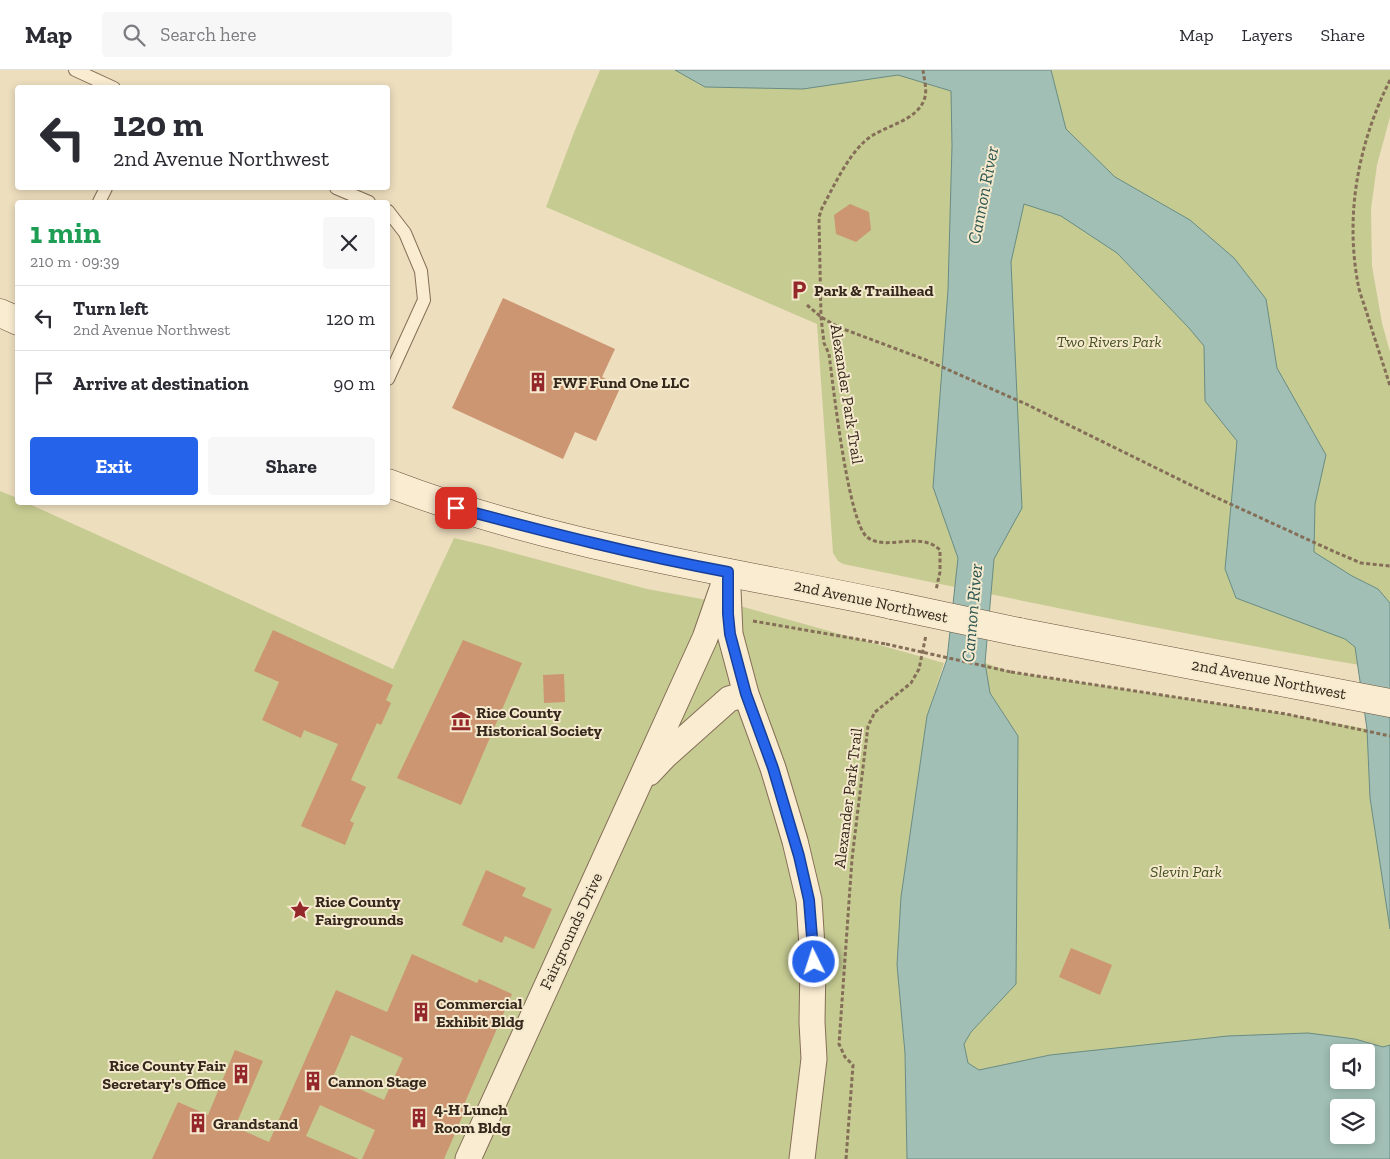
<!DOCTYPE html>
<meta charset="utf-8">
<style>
body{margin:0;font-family:"Zilla Slab",serif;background:#f7f7f7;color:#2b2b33;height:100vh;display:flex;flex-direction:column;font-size:19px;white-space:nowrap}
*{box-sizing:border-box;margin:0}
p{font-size:16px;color:#7c7c81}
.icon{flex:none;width:28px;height:28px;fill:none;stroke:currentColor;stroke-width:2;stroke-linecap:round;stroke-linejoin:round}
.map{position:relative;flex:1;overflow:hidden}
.details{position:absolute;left:15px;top:130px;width:375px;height:305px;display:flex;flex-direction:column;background:#fff;border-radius:5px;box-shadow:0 2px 8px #0003}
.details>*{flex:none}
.guide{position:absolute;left:15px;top:15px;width:375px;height:105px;border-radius:5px;box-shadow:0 2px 8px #0003;background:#fff;color:#2b2b33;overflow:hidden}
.fabs{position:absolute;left:1330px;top:974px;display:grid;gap:10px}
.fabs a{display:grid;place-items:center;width:45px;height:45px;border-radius:5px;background:#fff;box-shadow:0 2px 8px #0003;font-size:25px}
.pin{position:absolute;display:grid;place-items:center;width:42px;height:42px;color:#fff;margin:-21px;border-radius:10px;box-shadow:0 2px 8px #0006}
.me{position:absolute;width:55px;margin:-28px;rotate:356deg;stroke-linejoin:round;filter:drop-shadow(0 0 4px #0008)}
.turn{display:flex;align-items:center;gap:18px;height:105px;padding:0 15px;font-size:22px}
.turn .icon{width:65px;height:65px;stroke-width:2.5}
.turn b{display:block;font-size:35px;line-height:42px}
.round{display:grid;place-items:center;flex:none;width:52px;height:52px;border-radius:5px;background:#f7f7f7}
.summary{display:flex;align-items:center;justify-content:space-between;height:85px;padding:0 15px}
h1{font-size:30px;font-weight:800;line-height:38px;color:#1e9e55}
.action{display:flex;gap:10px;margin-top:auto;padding:10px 15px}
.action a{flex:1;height:58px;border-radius:5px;background:#2563eb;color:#fff;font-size:20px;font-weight:800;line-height:58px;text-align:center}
.action a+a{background:#f7f7f7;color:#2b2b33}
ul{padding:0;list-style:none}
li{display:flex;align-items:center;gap:15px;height:65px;padding:0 15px;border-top:1px solid #e1e1e2}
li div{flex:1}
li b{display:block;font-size:19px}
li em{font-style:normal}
header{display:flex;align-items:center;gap:30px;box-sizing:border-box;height:70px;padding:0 25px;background:#fff;border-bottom:1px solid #e1e1e2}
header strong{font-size:24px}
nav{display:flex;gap:28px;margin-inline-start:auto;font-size:18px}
.search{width:350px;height:45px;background:#f7f7f7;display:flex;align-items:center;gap:12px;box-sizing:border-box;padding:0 18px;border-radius:5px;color:#7c7c81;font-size:19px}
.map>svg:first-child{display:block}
</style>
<header>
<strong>Map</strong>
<div class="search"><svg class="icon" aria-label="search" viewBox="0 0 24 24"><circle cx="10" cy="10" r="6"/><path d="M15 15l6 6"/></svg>Search here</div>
<nav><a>Map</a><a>Layers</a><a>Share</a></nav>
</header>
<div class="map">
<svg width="1390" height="1089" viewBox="0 0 1390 1089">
<rect width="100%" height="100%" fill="#eddebe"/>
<path fill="#c6cb92" d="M600,0H1390V47L1377,95L1371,139L1372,196L1382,253L1390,282V600C1207,570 1025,531 843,494L838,491L833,483L817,254L546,137L575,60Z
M0,421L17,428L18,432L27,433L393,599L454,468L488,476L647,519L740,536L944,593L927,646L901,827L897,895L905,983L907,1089H0Z
M985,593L1011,602L1286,644L1367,659L1370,728L1390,859V975L1383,977L1355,969L1050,985L979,1000L968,993L964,974L971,962L1016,913L1018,667L990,623Z"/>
<path fill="#a1bfb5" stroke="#698c83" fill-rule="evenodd" d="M675,0H1051L1066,59L1115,107L1190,150L1234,188L1266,229L1277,298L1326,385L1315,434L1314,482L1352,506L1378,519L1390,533V859L1370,728L1367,659L1355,577L1345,569L1236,528L1225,499L1237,371L1205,331L1204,276L1189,258L1117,183L1061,146L1024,134L1011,192L1022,438L994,489L985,593L990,623L1018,666L1016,914L971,962L964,974L968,993L979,1000L1050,985L1228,966L1308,963L1355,969L1383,977L1390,975V1089H907L905,983L897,895L901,827L927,646L947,589L958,488L933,417L948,220L952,76L951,21L898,5L803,19L705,17ZM1339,982H1366V1010H1339ZM1339,1038H1366V1065H1339Z"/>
<path fill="#cc9673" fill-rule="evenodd" d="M850,134L869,142L871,160L856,172L836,164L834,145Z
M503,228L615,279L602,307L621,316L596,371L575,362L563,389L452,338Z
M273,560L393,615L386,630L391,633L381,655L377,653L351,710L366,717L350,751L354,753L345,775L301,756L338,674L304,660L301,668L262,650L279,612L254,601Z
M463,570L522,593L461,735L397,708Z
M564,604L565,632L544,633L543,605Z
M486,800L526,818L522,826L552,839L534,879L505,866L502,873L462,855Z
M1071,878L1112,895L1100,925L1059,907Z
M412,884L477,913L479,909L512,924L463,1037L466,1038L444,1089H362L375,1060L320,1035L306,1066L359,1089H152L178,1032L208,1045L235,980L263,991L235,1057L269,1072L336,920L387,942ZM351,965L403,988L384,1030L333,1007Z"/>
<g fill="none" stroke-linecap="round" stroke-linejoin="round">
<defs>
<path id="lane" d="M75,0L114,18
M336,118L369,132
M99,132L106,118
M388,141L405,163L421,201L424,230L388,309"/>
<path id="street" d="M728,519L730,564L746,624L773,698L795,771L809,830L813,892L812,952L814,989L802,1089
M649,703L665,686L729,629L746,624
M468,1089L705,568L728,502"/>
<path id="secondary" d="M0,243L18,251
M388,413C549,475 724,500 892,535
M1019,562L1390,633"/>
</defs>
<use href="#lane" stroke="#856e57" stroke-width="14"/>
<use href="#street" stroke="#856e57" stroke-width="27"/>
<use href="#secondary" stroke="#67503a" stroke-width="29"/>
<path stroke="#856e57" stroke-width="3" stroke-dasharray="4 2.5" stroke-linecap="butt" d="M923,0C924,8 927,19 925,27C918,53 881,55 864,72C846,89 834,116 822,138L819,147L821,247L824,273L829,284C833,314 848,452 867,467C886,482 919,460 940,480V502L936,520
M1390,10C1358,74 1345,144 1358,214C1360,225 1365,236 1368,247C1375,270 1383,293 1390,316
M807,235L821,247L838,257L926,290L1026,334L1213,426L1335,482L1361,493L1390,496
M753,551L886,574
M1011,602L1286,644L1390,666
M846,1089L853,995L845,987L839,974L852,789L868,656L875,642L911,613L919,599L926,565"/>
<use href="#lane" stroke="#f9ecd1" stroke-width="12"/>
<use href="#street" stroke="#f9ecd1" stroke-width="25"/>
<use href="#secondary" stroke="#f9ecd1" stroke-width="28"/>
<defs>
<path id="secondary-bridge" d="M892,535L1019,562"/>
</defs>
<use href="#secondary-bridge" stroke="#67503a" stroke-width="29" stroke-linecap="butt"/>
<path stroke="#856e57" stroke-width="3" stroke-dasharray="4 2.5" stroke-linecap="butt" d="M886,574L1011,602"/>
<use href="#secondary-bridge" stroke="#f9ecd1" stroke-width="28"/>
</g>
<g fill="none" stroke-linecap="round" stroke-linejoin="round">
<defs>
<path id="route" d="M456,438C547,462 636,485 728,502V544L730,564L746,624L773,698L799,786L809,830L814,892"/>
</defs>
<use href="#route" stroke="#184099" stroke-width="12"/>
<use href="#route" stroke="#2563eb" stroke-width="9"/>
</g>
<defs>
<symbol id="parking-bare" viewBox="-9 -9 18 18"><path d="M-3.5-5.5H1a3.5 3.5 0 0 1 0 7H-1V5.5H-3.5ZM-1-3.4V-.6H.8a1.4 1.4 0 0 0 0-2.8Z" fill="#94272a" stroke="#f5e9cd" stroke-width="2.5" paint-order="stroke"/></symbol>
<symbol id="building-bare" viewBox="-9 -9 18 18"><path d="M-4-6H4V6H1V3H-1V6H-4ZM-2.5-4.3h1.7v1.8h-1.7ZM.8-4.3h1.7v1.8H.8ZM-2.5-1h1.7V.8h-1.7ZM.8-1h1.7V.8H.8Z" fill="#94272a" stroke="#f5e9cd" stroke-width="2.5" paint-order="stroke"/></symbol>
<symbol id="museum-bare" viewBox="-9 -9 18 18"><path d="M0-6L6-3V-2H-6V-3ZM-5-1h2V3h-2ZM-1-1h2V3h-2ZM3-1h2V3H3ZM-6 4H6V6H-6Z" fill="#94272a" stroke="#f5e9cd" stroke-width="2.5" paint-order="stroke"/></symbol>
<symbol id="sight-bare" viewBox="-9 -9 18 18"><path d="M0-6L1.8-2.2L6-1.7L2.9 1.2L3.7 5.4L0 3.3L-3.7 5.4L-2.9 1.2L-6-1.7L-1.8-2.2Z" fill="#94272a" stroke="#f5e9cd" stroke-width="2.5" paint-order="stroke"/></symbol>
</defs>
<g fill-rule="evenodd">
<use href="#parking-bare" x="785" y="206" width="28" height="28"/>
<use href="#building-bare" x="524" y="298" width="28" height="28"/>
<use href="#museum-bare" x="447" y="637" width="28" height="28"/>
<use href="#sight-bare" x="286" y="826" width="28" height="28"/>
<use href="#building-bare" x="407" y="928" width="28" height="28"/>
<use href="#building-bare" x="227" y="990" width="28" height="28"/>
<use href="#building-bare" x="299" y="997" width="28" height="28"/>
<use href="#building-bare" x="405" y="1034" width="28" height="28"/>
<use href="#building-bare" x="184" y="1039" width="28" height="28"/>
</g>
<g text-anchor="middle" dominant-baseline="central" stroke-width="4" stroke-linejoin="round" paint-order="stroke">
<g font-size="16" font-weight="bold" fill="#35271b" stroke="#f5e9cd" text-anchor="start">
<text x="814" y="220">Park &amp; Trailhead</text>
<text x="553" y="312">FWF Fund One LLC</text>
<text x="476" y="642">Rice County<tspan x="476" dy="18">Historical Society</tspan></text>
<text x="315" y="831">Rice County<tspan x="315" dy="18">Fairgrounds</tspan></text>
<text x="436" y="933">Commercial<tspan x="436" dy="18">Exhibit Bldg</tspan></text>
<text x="226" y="995" text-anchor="end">Rice County Fair<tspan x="226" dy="18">Secretary's Office</tspan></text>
<text x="328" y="1011">Cannon Stage</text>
<text x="434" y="1039">4-H Lunch<tspan x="434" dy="18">Room Bldg</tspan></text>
<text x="213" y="1053">Grandstand</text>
</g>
<g font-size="16" font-style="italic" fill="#465122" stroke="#f5e9cd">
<text x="1109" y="271">Two Rivers Park</text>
<text x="1186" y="801">Slevin Park</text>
</g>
<g font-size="16" fill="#35271b" stroke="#f5e9cd">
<text transform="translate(847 324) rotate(81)">Alexander Park Trail</text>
<text transform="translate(871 531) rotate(12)">2nd Avenue Northwest</text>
<text transform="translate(1269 609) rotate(11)">2nd Avenue Northwest</text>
<text transform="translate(848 728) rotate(-83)">Alexander Park Trail</text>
<text transform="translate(571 861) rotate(-65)">Fairgrounds Drive</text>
</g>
<g font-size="18" font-style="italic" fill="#2b5551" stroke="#f5e9cd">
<text transform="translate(983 125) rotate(-79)">Cannon River</text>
<text transform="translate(972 543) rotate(-85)">Cannon River</text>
</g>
</g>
</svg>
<div class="fabs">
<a><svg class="icon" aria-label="sound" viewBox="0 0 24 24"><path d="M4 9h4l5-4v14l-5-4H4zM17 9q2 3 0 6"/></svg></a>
<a><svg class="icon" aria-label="layers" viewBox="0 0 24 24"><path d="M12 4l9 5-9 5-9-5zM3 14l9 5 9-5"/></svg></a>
</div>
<div class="pin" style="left:456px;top:438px;background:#d93025"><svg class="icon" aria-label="arrive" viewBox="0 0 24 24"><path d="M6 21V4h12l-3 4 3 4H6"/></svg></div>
<svg class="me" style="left:814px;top:892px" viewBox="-20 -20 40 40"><circle r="17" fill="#2563eb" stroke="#fff" stroke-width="3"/><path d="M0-11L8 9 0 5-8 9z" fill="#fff"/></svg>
<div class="guide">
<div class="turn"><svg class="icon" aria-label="left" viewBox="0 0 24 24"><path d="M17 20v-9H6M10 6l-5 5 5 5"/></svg><div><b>120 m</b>2nd Avenue Northwest</div></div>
</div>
<section class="details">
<div class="summary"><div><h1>1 min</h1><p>210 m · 09:39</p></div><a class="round"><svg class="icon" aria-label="close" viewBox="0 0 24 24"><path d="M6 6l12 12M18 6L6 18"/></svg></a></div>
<ul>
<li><svg class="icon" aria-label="left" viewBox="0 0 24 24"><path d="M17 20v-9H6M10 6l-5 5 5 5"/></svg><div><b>Turn left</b><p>2nd Avenue Northwest</p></div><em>120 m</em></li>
<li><svg class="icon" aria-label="arrive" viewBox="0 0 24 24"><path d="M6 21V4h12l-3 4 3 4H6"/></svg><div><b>Arrive at destination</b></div><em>90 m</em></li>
</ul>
<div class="action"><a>Exit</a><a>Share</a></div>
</section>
</div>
